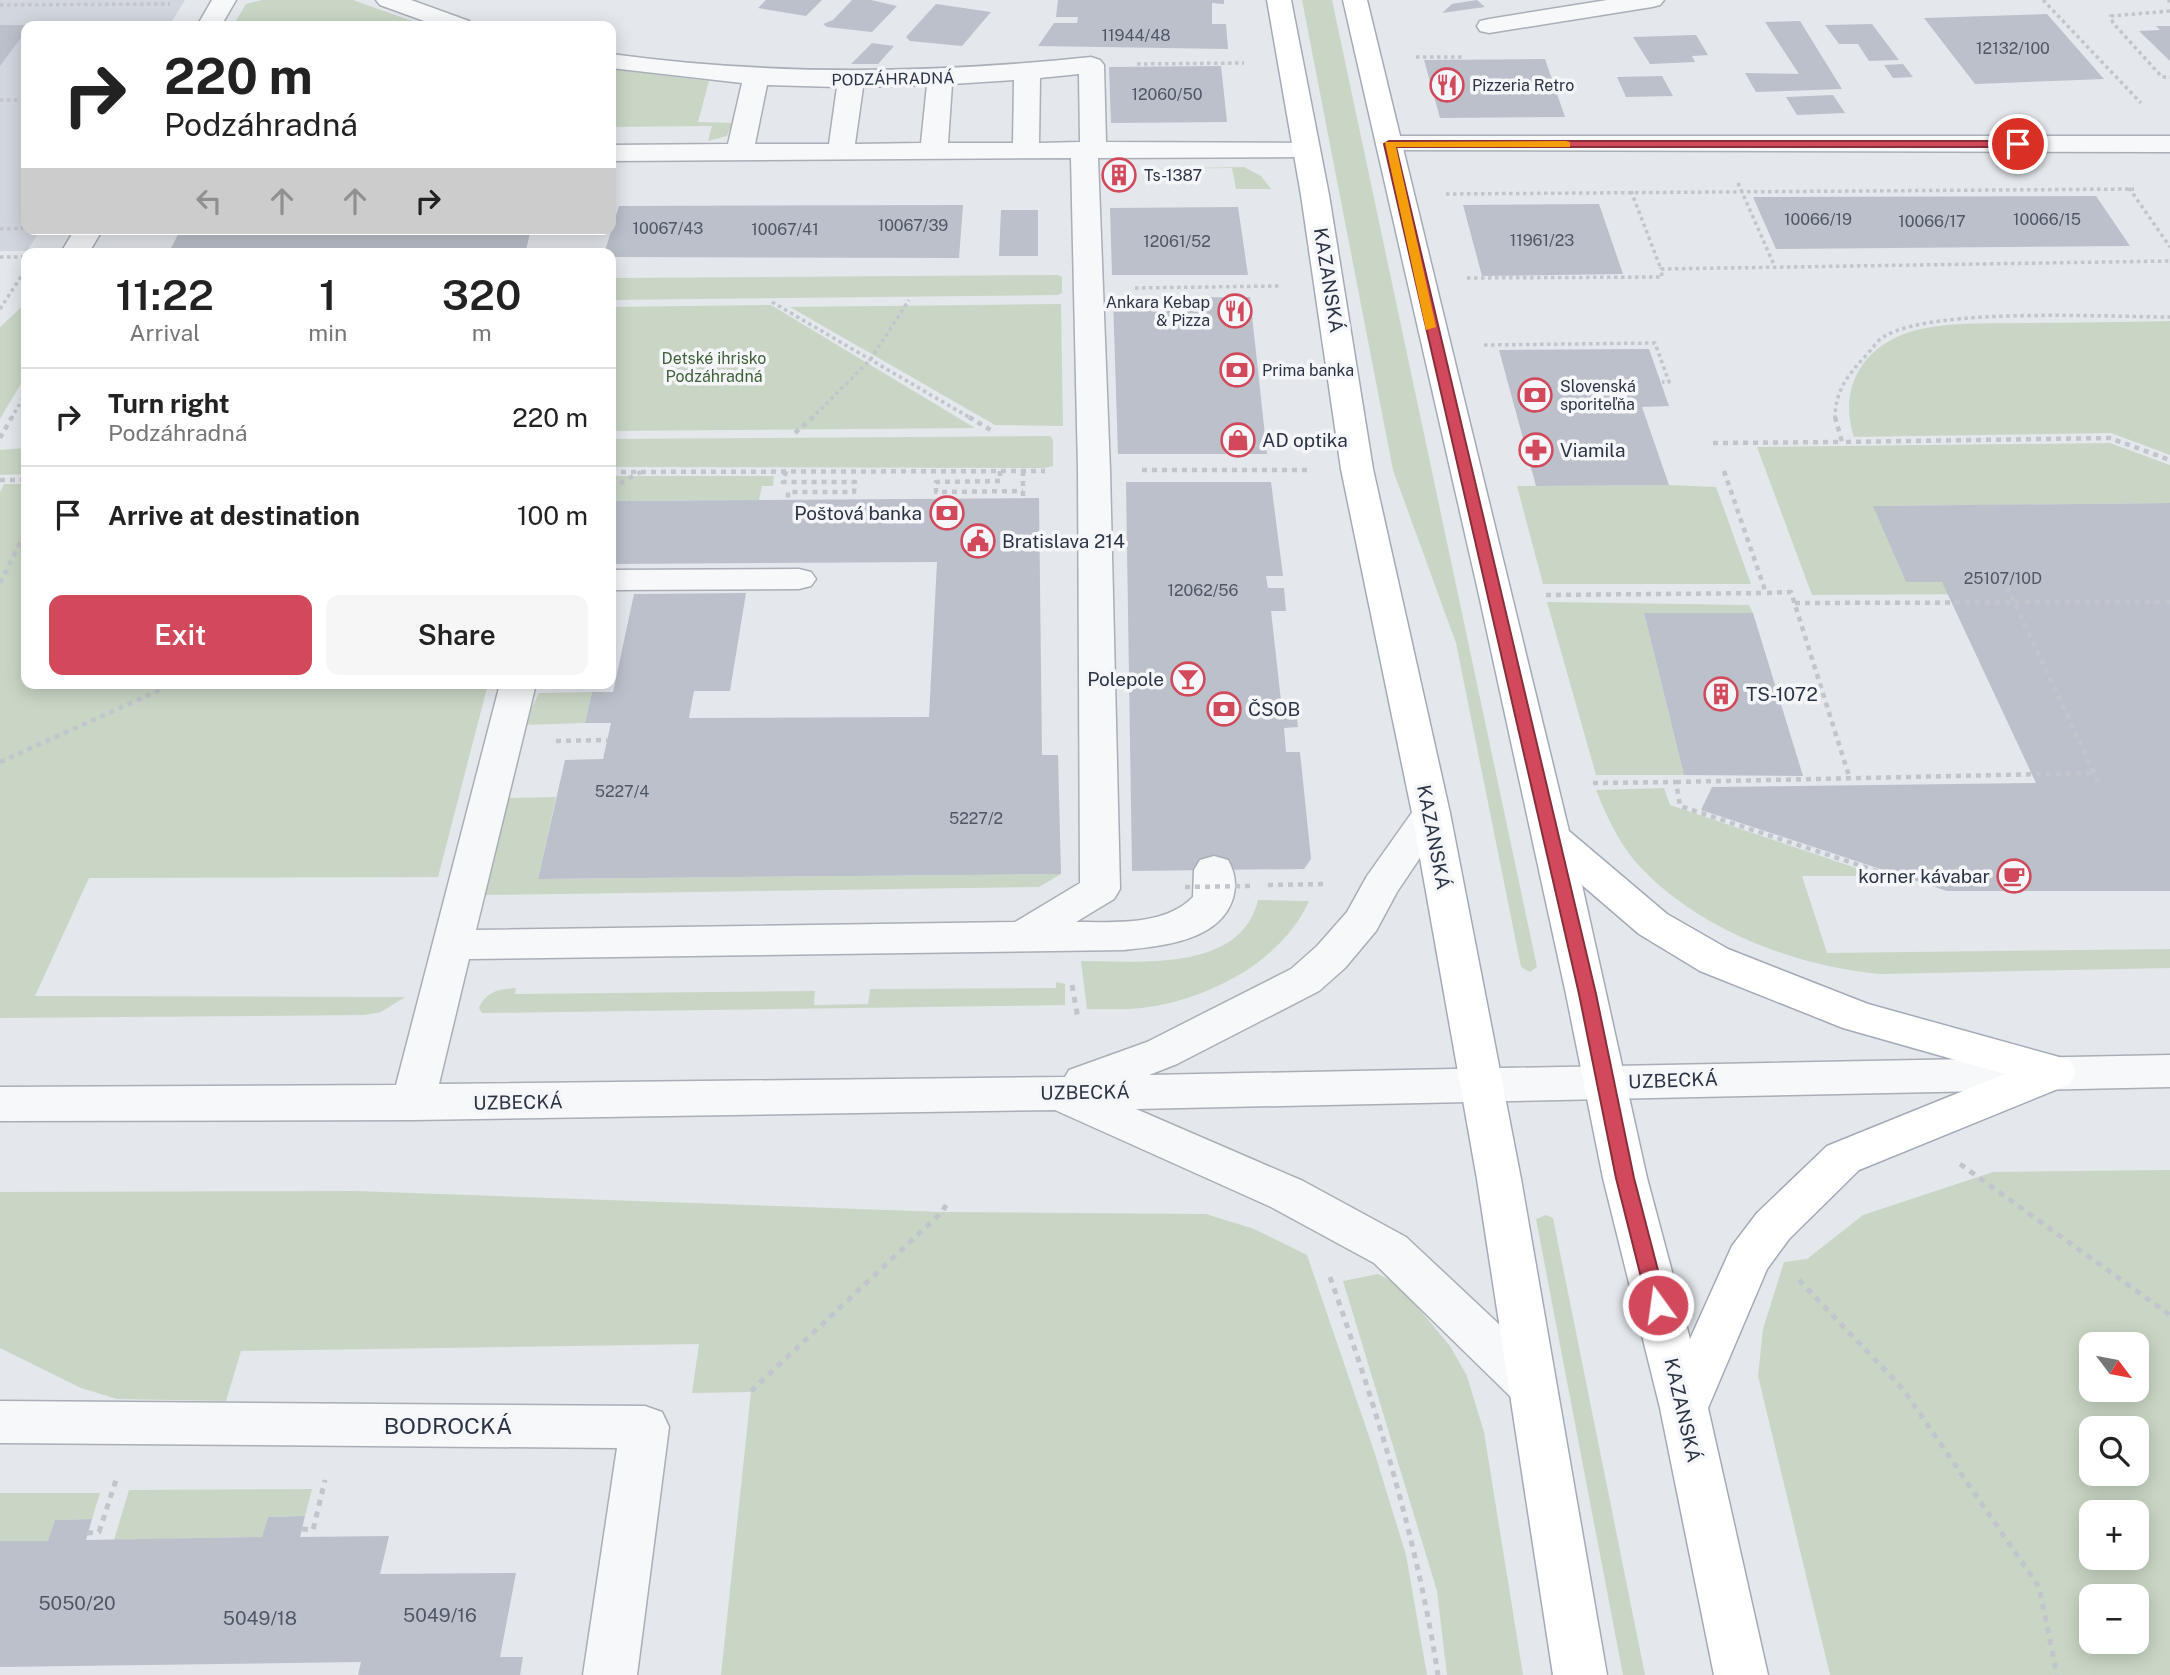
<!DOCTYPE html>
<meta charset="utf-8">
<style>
body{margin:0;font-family:"Public Sans",sans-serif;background:#f6f6f6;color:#222;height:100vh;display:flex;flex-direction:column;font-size:26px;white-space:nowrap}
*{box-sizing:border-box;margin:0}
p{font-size:23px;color:#767676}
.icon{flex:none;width:38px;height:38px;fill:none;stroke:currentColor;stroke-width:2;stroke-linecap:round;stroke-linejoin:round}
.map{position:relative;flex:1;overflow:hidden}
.details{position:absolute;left:21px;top:248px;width:595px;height:441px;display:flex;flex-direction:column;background:#fff;border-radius:14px;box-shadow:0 4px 18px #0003}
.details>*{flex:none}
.top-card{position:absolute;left:21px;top:21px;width:595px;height:214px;border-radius:14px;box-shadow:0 4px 18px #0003;background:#fff;color:#222;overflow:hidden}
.needle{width:46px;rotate:122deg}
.fabs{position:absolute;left:2079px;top:1332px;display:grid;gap:14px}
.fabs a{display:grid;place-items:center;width:70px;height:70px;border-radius:14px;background:#fff;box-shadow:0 4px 18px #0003;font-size:35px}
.pin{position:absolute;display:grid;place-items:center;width:60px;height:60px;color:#fff;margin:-30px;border:4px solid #fff;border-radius:50%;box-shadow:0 2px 7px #0007}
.me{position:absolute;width:77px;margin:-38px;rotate:346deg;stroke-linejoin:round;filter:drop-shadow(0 0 5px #0008)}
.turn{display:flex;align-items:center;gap:24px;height:147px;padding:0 28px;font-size:32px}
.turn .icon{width:91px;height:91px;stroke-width:2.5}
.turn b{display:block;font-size:49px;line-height:60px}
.lanes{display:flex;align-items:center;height:66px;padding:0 28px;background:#0003;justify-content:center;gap:35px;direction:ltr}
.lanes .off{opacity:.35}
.eta{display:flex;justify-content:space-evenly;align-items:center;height:119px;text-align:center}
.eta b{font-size:42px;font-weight:600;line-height:49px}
.primary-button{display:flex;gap:14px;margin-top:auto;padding:14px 28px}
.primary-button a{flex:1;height:80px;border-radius:14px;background:#d1495b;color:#fff;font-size:28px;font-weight:600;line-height:80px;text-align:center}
.primary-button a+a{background:#f6f6f6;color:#222}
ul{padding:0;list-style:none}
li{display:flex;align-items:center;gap:21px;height:98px;padding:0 28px;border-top:2px solid #e0e0e0}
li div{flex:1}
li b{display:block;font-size:26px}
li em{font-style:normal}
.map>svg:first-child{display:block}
</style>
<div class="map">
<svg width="2170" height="1675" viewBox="0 0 2170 1675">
<rect width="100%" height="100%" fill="#e4e7ec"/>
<path fill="#d2d6de" d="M0,0H185L169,26H26V229H41L27,251H0Z"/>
<path fill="#c9d6c5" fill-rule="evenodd" d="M262,0H353L426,26H233L246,4Z
M1302,0H1332L1537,967L1530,972L1521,967L1456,643L1393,470Z
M611,69L709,81L698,122L732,123L727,136L708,141L712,126L611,127Z
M1244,167L1261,176L1271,189H1236L1232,168L1138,169Z
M1058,275L1062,277V293L1058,295L611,300V278Z
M26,303V375L0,419V327Z
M1061,304L1063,426L995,425L790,307Z
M771,305L975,428L611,431V307Z
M2170,321V455L2111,433L1854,437C1839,392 1859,351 1904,334C1940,321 1983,324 2020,323C2070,323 2120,322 2170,321Z
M1050,436L1053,440V466L1045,468L611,467V439Z
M2110,443L2170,465V503L1874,506L1906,582L1957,581L1999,594L1812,595L1757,447Z
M26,448V474L0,475V450Z
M611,476H774L773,486H762L759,500L611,501Z
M4,484H26V684H488L438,877L89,878L35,996L405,997L381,1012L365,1015L0,1018V492Z
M1669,485L1716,487L1751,584H1543L1517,486Z
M1547,602L1749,605L1753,613H1644L1684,775H1596Z
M592,692L585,723L523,725L539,693Z
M1664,788L1670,805L1880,876H1802L1827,953L2170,949V968L1881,974C1794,967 1692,927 1634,860C1617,839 1606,815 1596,790Z
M556,797L538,879L1061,874L1039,887L484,895L507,798Z
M1258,900L1309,901C1282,962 1207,1000 1142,1008C1124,1010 1105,1009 1087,1009L1081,961C1138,961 1241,973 1258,900Z
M1056,982L1065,984V1005L482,1013L479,1008C486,991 500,989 516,988L515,994L815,991L814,1005L868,1004L870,989L1056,988Z
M2170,1170V1675H1830L1758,1376L1763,1329L1784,1262L1807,1259L1863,1215L1993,1172ZM2091,1344H2137V1390H2091ZM2091,1428H2137V1474H2091ZM2091,1512H2137V1558H2091ZM2091,1596H2137V1642H2091Z
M356,1191L942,1212L1206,1214L1254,1229L1307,1255L1375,1454L1406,1555L1427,1675H721L751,1392L692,1393L699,1344L241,1351L226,1401L117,1399L81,1388L0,1348V1192Z
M1546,1215L1553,1218L1555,1228L1645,1675H1623L1536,1219Z
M1378,1274L1398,1284L1450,1346L1467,1376L1484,1432L1523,1675H1447L1437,1591L1343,1281Z
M312,1489L305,1516L268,1517L262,1537L114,1540L129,1490Z
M0,1493H100L92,1519L56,1520L48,1541H0Z"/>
<path fill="#bbc0ca" d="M766,0H822L806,16L758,8Z
M852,0H871L897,6L872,32L827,27L823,24L833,20Z
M1058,0H1224V4L1212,3V24H1226L1228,49L1038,46L1054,23H1077L1078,17H1056Z
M1477,0L1485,7L1442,13L1452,4Z
M936,4L991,12L962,46L910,41L906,37Z
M2047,14L2104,79L1975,84L1924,18Z
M1800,21L1842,89L1756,92L1745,73L1799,74L1765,22Z
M1872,24L1899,60L1869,61L1858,44H1839L1825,25Z
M0,25H26V31L0,66Z
M2156,26H2170V61L2139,31L2160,30Z
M1696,35L1708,55L1692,56L1695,62L1650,64L1633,37Z
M872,43L894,46L878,64H851Z
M1545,59L1565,117L1440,118L1424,60Z
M1903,64L1913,77L1893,78L1884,65Z
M1221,66L1227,122L1111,123L1109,67Z
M1662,76L1673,96L1626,97L1617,77Z
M1833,95L1845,113L1797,115L1786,97Z
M1108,171H1130V179H1108Z
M2096,196L2130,246L1776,249L1753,197Z
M1599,204L1623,274L1482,276L1463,205Z
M963,205L959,258L611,257V254H604L619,206Z
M1238,207L1248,275H1112L1110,208Z
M1001,210H1038V256H999Z
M181,229H531L525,254H168Z
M1250,297L1267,454H1118L1113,298Z
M1649,349L1669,406L1642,407L1669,485L1536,486L1499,350Z
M1126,482H1271L1283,576H1266L1268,588H1284L1286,611H1271L1281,701H1295L1298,727L1284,728L1286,752H1300L1311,859L1304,869L1132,871Z
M1039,498L1042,755H1058L1061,874L538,879L565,760L603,759L611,723H585L592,692H613L634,594L746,593L730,691H694L689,718L929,717L937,562L611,564V501Z
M2170,503V891H1947L1701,810L1712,787L2036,783L1942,582H1906L1873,506Z
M1644,613H1753L1803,776L1684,775Z
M305,1516L300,1537L389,1536L380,1574L516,1573L500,1657H523L520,1675H358L361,1662L0,1667V1541H48L55,1520L92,1519L86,1540L262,1537L268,1517Z"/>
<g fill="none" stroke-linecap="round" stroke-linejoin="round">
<defs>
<path id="minor" d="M212,0H236L221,26H197Z
M376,0H411L469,21L472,26H438L380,5Z
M1607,0H1664L1660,5L1652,7L1489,33L1480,31L1477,26L1480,21L1489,19Z
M611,54C772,76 930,74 1091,57L1100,60L1104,65L1106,142L1316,143L1320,149L1316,155L1307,157L1098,158L1110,470L1120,889L1114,899L1076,922C1114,922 1165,926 1193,897L1194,870L1200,860L1214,856L1228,860C1235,872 1237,884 1233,898C1220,941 1162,946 1124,950L469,959L439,1084L1065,1077L1069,1070L1147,1042L1291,969L1317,946L1347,912L1367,876L1418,804L1431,800L1444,804L1450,813L1397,892L1376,931L1345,968L1319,991L1177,1064L1149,1075L2170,1055V1087L1136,1109L1303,1181L1406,1237L1549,1371L1556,1386L1549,1401L1532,1407L1515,1401L1374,1263L1271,1207L1055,1110L413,1120L0,1121V1087L396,1085L500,684H536L476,930L1015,922L1080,883L1078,470L1071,158L611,161V145L728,144L742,83L611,68ZM1079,74L1080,142L1039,143L1040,78ZM1014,80L1013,143H948L952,84ZM767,85L837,87L829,144H755ZM927,85L921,143L855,144L863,87Z
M1389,136H2170V152L1380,150L1376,144L1380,138Z
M75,229H103L88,254H60Z
M799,569L811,572L816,579L811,586L799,589L611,590V570Z
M0,1401L645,1406L662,1412L669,1427L637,1675H583L617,1448L0,1443Z"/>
<path id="major" d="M1267,0H1291L1329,195L1373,469L1450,813L1521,1179L1607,1675H1553L1477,1179L1412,813L1341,469L1301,195Z
M1343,0H1367L1569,831L1667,914L1728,949L1868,1004L2070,1060L2076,1072L2070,1084L1859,1170L1789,1239L1767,1269L1708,1408L1768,1675H1714L1660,1408L1603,1178L1566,994L1479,595ZM1582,885L1639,934L1700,971L1843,1028L2005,1074L1827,1146L1757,1213L1732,1246L1690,1339L1647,1178Z"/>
</defs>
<use href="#minor" stroke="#a9aeb7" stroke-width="3"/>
<use href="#major" stroke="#a3abb8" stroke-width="3"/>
<path stroke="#c2c5cb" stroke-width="3.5" stroke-dasharray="3.5 3.5" stroke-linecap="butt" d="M2043,0L2141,103
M2168,0L2170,2
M0,5L170,4
M2170,11L2111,16L2113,23L2162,77H2170
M1416,57H1463
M1137,64L1244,63
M0,100H26
M1738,183L1775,267
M2129,188L2170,247
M1631,191L1661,269
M1446,194L2134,189
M0,229L26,228
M0,257H26
M1467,278L1662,277L1661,269L2170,261
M1135,288L1280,286
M772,302L972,419
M0,309L26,269
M1484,345L1655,343L1669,382H1662
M11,419L26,393
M811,419L870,360L909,300
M1835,419C1835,388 1850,373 1870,351C1874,346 1879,339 1885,336C1935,307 2106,317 2170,317"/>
<path stroke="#c2c5cb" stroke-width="4.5" stroke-dasharray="5 5" stroke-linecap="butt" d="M969,417L994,432
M1835,417L1842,442L2110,438L2170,460
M795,433L813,417
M0,438L12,417
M1713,443L1842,442
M1142,470H1308
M786,471L783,482H855L854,492H788V500
M1000,471V481L936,482V492L1023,491
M1023,471V498
M1724,471L1766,593L1791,592L1849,776
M611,472L1045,471
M0,480H26
M611,488L641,472
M2003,578L2099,783
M0,583L26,531
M1546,595L1766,593
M1795,603L2170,602
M556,741L607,740
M0,762L173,684
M1676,782L2094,773
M1593,783L1676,782L1680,806L1892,876
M1268,885L1326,884"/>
<path stroke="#c2c5cb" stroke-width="5" stroke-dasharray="6 6" stroke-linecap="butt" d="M1072,985L1078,1019
M1960,1164L2170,1315
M1330,1277C1376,1407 1417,1538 1438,1675
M1799,1280L1903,1389L2039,1587L2057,1675
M751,1391L942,1212L949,1200
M302,1529L313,1530L325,1480
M87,1533L99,1532L116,1480"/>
<use href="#minor" fill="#f7f8fa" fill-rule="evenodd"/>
<use href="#major" fill="#fff" fill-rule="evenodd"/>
<path stroke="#c2c5cb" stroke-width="4.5" stroke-dasharray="5 5" stroke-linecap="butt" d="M1185,887L1253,886"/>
</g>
<path fill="#d1495b" stroke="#882f3b" stroke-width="2" d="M1389,141H2018L2023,144L2018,147H1396L1596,994L1634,1178L1667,1305L1665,1311H1651L1648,1305L1616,1178L1579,994L1384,144Z"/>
<path fill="#f59e0b" d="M1566,141L1570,142V147H1396L1436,327L1426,330L1385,142Z"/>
<defs>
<symbol id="restaurant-ring" viewBox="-11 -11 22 22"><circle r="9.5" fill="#f4f6f9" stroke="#d1495b" stroke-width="1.5"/><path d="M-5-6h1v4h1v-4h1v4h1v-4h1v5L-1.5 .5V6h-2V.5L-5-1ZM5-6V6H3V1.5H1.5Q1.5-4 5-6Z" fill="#d1495b"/></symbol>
<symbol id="building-ring" viewBox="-11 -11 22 22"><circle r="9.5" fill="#f4f6f9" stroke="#d1495b" stroke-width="1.5"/><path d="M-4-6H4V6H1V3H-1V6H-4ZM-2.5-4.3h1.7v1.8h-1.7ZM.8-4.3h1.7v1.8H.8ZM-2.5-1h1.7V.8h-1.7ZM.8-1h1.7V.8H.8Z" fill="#d1495b"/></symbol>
<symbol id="bank-ring" viewBox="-11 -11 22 22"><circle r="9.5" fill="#f4f6f9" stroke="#d1495b" stroke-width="1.5"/><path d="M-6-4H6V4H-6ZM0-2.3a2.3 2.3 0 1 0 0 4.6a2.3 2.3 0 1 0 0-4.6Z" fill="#d1495b"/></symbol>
<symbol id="shop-ring" viewBox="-11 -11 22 22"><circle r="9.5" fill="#f4f6f9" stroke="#d1495b" stroke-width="1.5"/><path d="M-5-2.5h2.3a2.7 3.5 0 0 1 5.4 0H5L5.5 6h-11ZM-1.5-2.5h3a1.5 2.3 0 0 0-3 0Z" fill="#d1495b"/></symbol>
<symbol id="pharmacy-ring" viewBox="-11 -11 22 22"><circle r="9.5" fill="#f4f6f9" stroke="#d1495b" stroke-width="1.5"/><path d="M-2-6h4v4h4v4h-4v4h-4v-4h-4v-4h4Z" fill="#d1495b"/></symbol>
<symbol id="civic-ring" viewBox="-11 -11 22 22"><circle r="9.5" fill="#f4f6f9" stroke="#d1495b" stroke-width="1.5"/><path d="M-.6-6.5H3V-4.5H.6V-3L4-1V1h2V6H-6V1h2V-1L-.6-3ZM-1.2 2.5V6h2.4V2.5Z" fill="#d1495b"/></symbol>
<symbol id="bar-ring" viewBox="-11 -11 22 22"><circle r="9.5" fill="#f4f6f9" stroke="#d1495b" stroke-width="1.5"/><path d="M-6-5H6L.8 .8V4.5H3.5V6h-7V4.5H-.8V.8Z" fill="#d1495b"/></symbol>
<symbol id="cafe-ring" viewBox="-11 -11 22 22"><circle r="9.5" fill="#f4f6f9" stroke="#d1495b" stroke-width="1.5"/><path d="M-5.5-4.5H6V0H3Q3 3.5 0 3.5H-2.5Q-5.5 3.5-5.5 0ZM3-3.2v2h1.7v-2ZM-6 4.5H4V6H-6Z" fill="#d1495b"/></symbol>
</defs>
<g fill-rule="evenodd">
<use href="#restaurant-ring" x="1428" y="66" width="38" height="38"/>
<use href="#building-ring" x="1100" y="156" width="38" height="38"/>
<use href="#restaurant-ring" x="1216" y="292" width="38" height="38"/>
<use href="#bank-ring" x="1218" y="351" width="38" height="38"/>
<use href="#bank-ring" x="1516" y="376" width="38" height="38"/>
<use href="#shop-ring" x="1219" y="421" width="38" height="38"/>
<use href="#pharmacy-ring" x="1517" y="431" width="38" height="38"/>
<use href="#bank-ring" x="928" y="494" width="38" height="38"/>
<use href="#civic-ring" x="959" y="522" width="38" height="38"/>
<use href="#bar-ring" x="1169" y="660" width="38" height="38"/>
<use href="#building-ring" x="1702" y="675" width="38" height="38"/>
<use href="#bank-ring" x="1205" y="690" width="38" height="38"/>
<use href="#cafe-ring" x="1995" y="857" width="38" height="38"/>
</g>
<g text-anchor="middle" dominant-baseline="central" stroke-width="7" stroke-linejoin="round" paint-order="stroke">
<g font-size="16" fill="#4f5766">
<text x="1136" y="35">11944/48</text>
<text x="2013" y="48">12132/100</text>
<text x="1167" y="94">12060/50</text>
<text x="1818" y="219">10066/19</text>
<text x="2047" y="219">10066/15</text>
<text x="1932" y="221">10066/17</text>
<text x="913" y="225">10067/39</text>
<text x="668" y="228">10067/43</text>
<text x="785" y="229">10067/41</text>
<text x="1542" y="240">11961/23</text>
<text x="1177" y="241">12061/52</text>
<text x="2003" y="578">25107/10D</text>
<text x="1203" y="590">12062/56</text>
<text x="622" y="791">5227/4</text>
<text x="976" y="818">5227/2</text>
</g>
<g font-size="16" fill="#2b3445" stroke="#f4f6f9">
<text transform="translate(893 79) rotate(-1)">PODZÁHRADNÁ</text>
</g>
<g font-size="16" fill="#2b3445" stroke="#f4f6f9" text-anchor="start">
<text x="1472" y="85">Pizzeria Retro</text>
<text x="1144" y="175">Ts-1387</text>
<text x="1210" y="302" text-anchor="end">Ankara Kebap<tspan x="1210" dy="18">&amp; Pizza</tspan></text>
<text x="1262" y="370">Prima banka</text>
<text x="1560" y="386">Slovenská<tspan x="1560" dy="18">sporiteľňa</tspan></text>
</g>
<g font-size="16" fill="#3f6138" stroke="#f4f6f9">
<text x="714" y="358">Detské ihrisko<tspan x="714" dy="18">Podzáhradná</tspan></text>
</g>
<g font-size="19" fill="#2b3445" stroke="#f4f6f9">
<text transform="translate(1329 280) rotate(81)">KAZANSKÁ</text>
<text transform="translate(1434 837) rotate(79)">KAZANSKÁ</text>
<text transform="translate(1673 1080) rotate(-2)">UZBECKÁ</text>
<text transform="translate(1085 1092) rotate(-1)">UZBECKÁ</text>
<text transform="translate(518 1102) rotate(-1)">UZBECKÁ</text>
<text transform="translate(1683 1410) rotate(77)">KAZANSKÁ</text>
</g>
<g font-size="19" fill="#2b3445" stroke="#f4f6f9" text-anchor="start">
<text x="1262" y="440">AD optika</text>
<text x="1560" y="450">Viamila</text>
<text x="922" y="513" text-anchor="end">Poštová banka</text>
<text x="1002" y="541">Bratislava 214</text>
<text x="1164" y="679" text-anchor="end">Polepole</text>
<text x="1746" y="694">TS-1072</text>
<text x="1248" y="709">ČSOB</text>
<text x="1990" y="876" text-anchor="end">korner kávabar</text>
</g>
<g font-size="19" fill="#4f5766">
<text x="77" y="1603">5050/20</text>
<text x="440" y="1615">5049/16</text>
<text x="260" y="1618">5049/18</text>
</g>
<g font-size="23" fill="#2b3445" stroke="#f4f6f9">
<text x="448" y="1425">BODROCKÁ</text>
</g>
</g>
</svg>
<div class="fabs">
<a><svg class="needle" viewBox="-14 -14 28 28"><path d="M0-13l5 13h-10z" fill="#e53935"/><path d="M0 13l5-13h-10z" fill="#767676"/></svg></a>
<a><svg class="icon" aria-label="search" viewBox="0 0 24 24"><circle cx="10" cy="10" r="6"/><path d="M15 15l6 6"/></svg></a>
<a>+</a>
<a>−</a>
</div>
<div class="pin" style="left:2018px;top:144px;background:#d93025"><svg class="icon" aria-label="arrive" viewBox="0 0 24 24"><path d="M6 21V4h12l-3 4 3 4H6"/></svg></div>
<svg class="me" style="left:1658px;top:1305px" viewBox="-20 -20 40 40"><circle r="17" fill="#d1495b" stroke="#fff" stroke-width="3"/><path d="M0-11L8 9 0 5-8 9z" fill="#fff"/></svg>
<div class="top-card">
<div class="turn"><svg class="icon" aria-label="right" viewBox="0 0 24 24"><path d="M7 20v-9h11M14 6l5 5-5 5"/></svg><div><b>220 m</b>Podzáhradná</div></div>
<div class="lanes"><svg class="icon off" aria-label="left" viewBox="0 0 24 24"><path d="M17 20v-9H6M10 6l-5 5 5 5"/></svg><svg class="icon off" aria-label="ahead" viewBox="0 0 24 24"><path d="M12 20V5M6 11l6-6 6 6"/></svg><svg class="icon off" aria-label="ahead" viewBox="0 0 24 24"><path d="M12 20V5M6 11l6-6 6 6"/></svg><svg class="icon" aria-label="right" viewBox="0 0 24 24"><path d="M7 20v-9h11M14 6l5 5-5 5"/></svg></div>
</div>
<section class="details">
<div class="eta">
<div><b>11:22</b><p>Arrival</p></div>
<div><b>1</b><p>min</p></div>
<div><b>320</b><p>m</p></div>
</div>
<ul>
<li><svg class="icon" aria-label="right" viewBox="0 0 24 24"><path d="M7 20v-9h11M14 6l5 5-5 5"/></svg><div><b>Turn right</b><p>Podzáhradná</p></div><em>220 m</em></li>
<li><svg class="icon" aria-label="arrive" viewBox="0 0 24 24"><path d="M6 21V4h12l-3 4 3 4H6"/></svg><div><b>Arrive at destination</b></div><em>100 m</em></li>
</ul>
<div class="primary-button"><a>Exit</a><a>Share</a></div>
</section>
</div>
